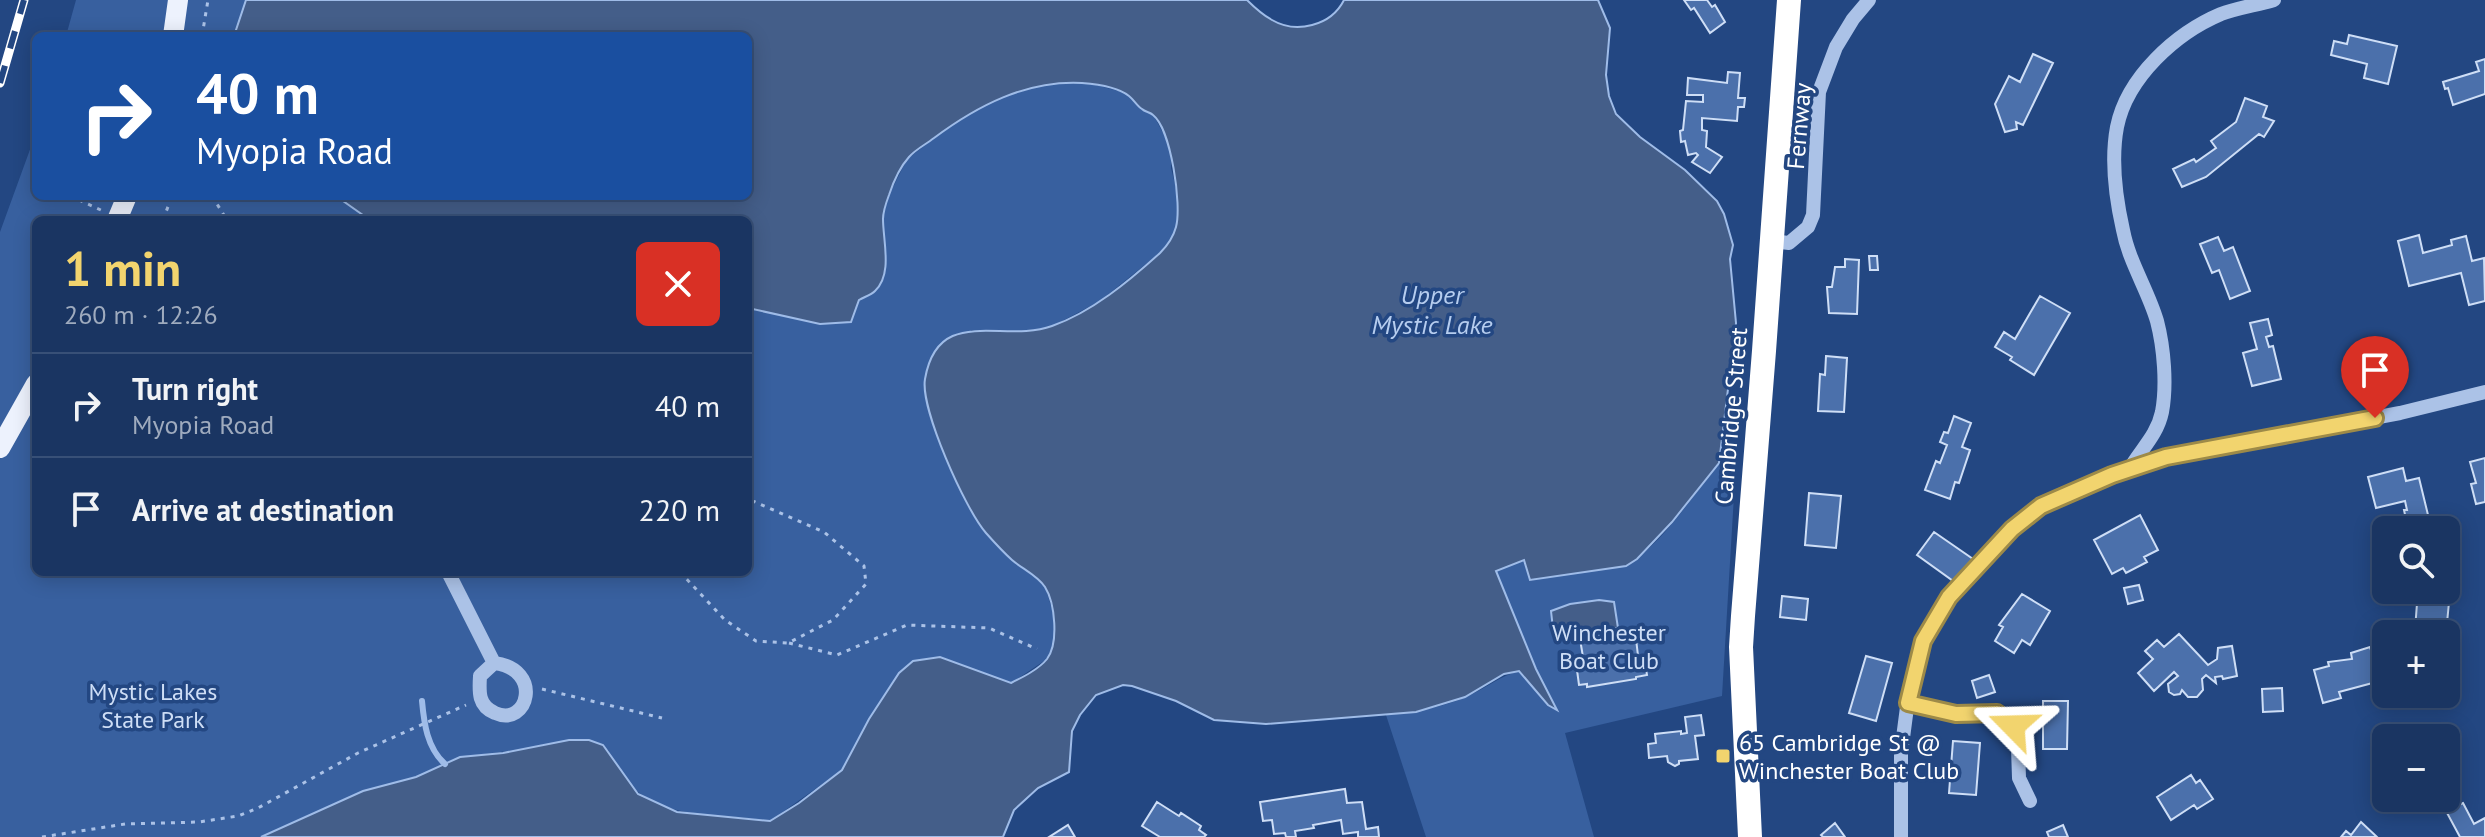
<!DOCTYPE html>
<meta charset="utf-8">
<style>
body{margin:0;font-family:"PT Sans",sans-serif;background:#27406b;color:#f1f3f6;height:100vh;display:flex;flex-direction:column;font-size:30px;white-space:nowrap}
*{box-sizing:border-box;margin:0}
p{font-size:26px;color:#9fabbe}
.icon{flex:none;width:44px;height:44px;fill:none;stroke:currentColor;stroke-width:2;stroke-linecap:round;stroke-linejoin:round}
.map{position:relative;flex:1;overflow:hidden}
.drawer{position:absolute;left:32px;top:216px;width:720px;height:360px;display:flex;flex-direction:column;background:#1a3562;border-radius:12px;box-shadow:0 4px 20px #0003,0 0 0 2px #385077}
.drawer>*{flex:none}
.banner{position:absolute;left:32px;top:32px;width:720px;height:168px;border-radius:12px;box-shadow:0 4px 20px #0003,0 0 0 2px #385077;background:#1a4fa0;color:#fff;overflow:hidden}
.controls{position:absolute;left:2372px;top:516px;display:grid;gap:16px}
.controls a{display:grid;place-items:center;width:88px;height:88px;border-radius:12px;background:#1a3562;box-shadow:0 4px 20px #0003,0 0 0 2px #385077;font-size:40px}
.pin{position:absolute;display:grid;place-items:center;width:68px;height:68px;color:#fff;margin:-82px -34px;border-radius:50% 50% 50% 0;rotate:-45deg;box-shadow:0 0 8px #0007}
.pin .icon{rotate:45deg}
.me{position:absolute;width:88px;margin:-44px;rotate:292deg;stroke-linejoin:round;filter:drop-shadow(0 0 6px #0008)}
.turn{display:flex;align-items:center;gap:28px;height:168px;padding:0 32px;font-size:36px}
.turn .icon{width:104px;height:104px;stroke-width:2.5}
.turn b{display:block;font-size:56px;line-height:68px}
.round{display:grid;place-items:center;flex:none;width:84px;height:84px;border-radius:12px;background:#27406b}
.headline{display:flex;align-items:center;justify-content:space-between;height:136px;padding:0 32px}
h1{font-size:48px;font-weight:600;line-height:60px;color:#f2d46e}
ul{padding:0;list-style:none}
li{display:flex;align-items:center;gap:24px;height:104px;padding:0 32px;border-top:2px solid #385077}
li div{flex:1}
li b{display:block;font-size:30px}
li em{font-style:normal}
.map>svg:first-child{display:block}
</style>
<div class="map">
<svg width="2485" height="837" viewBox="0 0 2485 837">
<rect width="100%" height="100%" fill="#234782"/>
<path fill="#38609f" d="M76,0H246L234,36H66Z
M1066,82L1092,84L1126,93L1142,109L1154,116L1171,148V168L1178,196L1177,224L1172,239L1162,251L1100,301L1051,327L1028,332L971,330L965,501L983,530L1011,559L1045,586L1054,616V644L1047,659L1011,683L977,672L899,673L869,719L842,770L770,821C705,810 640,826 608,750L531,748L460,757L416,777L363,791L261,837H0V232L36,133V196H336L370,220H36V572H748V308L851,322L859,300L875,291L885,261L883,215L890,193L907,159L965,115L1002,97L1040,86Z
M1736,462L1722,696L1565,733L1594,837H1426L1386,715C1414,712 1442,708 1468,696C1486,688 1500,676 1519,671L1548,705L1556,709L1536,669L1496,571L1524,560L1530,580L1626,566C1664,542 1691,498 1719,463Z"/>
<path fill="#445e89" stroke="#9fbce8" stroke-width="2" d="M246,0H1247C1254,7 1263,15 1272,20C1296,34 1331,26 1344,0H1598L1610,28L1606,75L1609,96L1616,114L1640,137L1685,170L1717,201L1724,214L1733,245L1730,259L1736,323L1719,463L1672,522L1637,559L1626,566L1530,580L1524,560L1496,571L1536,669L1557,710L1548,705L1519,671L1504,674L1465,697L1416,712L1266,724L1214,720L1176,701L1132,686L1123,685L1096,695L1080,715L1072,731L1069,772L1038,788L1014,810L1003,837H261L363,791L416,777L460,757L503,753L569,740H589L603,745L638,794L677,812L770,821L799,803L842,770L869,719L899,673L913,661L940,657L1011,683C1023,677 1039,669 1047,659C1059,643 1055,603 1045,587C1038,576 1021,568 1012,560C1002,551 994,542 986,533C965,509 920,408 925,379C938,304 1003,344 1052,326C1092,312 1129,281 1160,253C1167,246 1173,238 1176,227C1182,205 1171,129 1153,115C1150,112 1145,112 1142,109C1137,106 1134,100 1129,96C1118,87 1095,84 1082,83C1026,80 977,106 934,138C925,145 916,149 909,157C900,167 893,183 889,195C886,203 883,211 883,219C883,241 893,274 875,291C871,295 864,297 859,300L851,322L820,324L748,308V220H370L336,196H748V36H234Z
M1599,600L1614,602L1618,628L1554,638L1551,611L1570,604Z"/>
<g fill="none" stroke-linecap="round" stroke-linejoin="round">
<path stroke="#9fbce8" stroke-width="6" d="M422,701C424,723 427,748 445,764"/>
</g>
<path fill="#4b70ab" stroke="#cedef6" stroke-width="2" d="M1684,0H1707L1712,7L1715,5L1725,22L1710,33L1694,8L1691,10Z
M2349,35L2397,46L2388,84L2364,78L2367,64L2331,55L2334,41L2347,44Z
M2033,54L2053,63L2023,125L2016,122L2017,129L2005,132L1995,104L2009,76L2020,82Z
M2485,59V94L2453,105L2448,88L2445,89L2443,82L2479,71L2476,62Z
M1728,72L1740,73L1738,98H1745L1744,107H1738L1737,121L1702,118V130L1707,131L1706,147L1722,157L1710,173L1692,162L1698,155L1696,153L1688,155L1685,141L1681,142L1680,131L1683,130L1686,101L1703,102V95H1687L1688,78L1727,83Z
M2245,98L2267,106L2263,117L2274,121L2264,137L2259,134L2206,177L2182,187L2173,169L2194,159L2196,162L2216,148L2211,141L2236,122Z
M2419,235L2423,253L2452,245L2451,240L2466,236L2472,261L2484,258L2485,301L2469,305L2461,273L2409,286L2398,241Z
M2218,237L2224,251L2233,247L2250,291L2230,299L2219,270L2212,273L2200,244Z
M1869,256H1877L1878,270H1870Z
M1845,259L1859,260L1857,314L1829,313L1827,287H1832L1835,267H1845Z
M2040,296L2070,313L2034,375L2010,360L2012,357L1995,347L2004,332L2015,339Z
M2268,319L2272,335L2266,337L2269,347L2273,346L2281,379L2252,386L2243,353L2257,349L2250,323Z
M1826,356L1847,358L1844,412L1818,411L1820,374L1825,375Z
M1954,416L1971,423L1962,447L1970,450L1959,483L1955,482L1950,499L1925,490L1936,461L1940,463L1947,445L1940,442L1944,432L1948,433Z
M2485,458V502L2476,504L2471,484L2476,483L2470,462Z
M2403,468L2406,481L2419,478L2429,519L2407,524L2404,510H2407L2405,501L2376,508L2368,477Z
M1809,493L1841,496L1836,548L1805,545Z
M2140,515L2158,550L2144,557L2147,562L2126,573L2123,568L2112,574L2094,540Z
M1934,532L1973,559L1956,583L1917,555Z
M2139,585L2143,600L2128,604L2124,588Z
M2418,590L2450,592L2446,633L2423,634V630H2415Z
M2022,594L2050,611L2030,645L2022,640L2014,653L1995,641L2003,627L1999,625Z
M1782,596L1808,599L1806,620L1780,617Z
M1629,632L1631,640L1636,639L1639,664L1635,666L1645,664L1647,675L1636,677V679L1587,687V684L1579,685L1577,670L1585,669L1580,639Z
M2179,634L2208,665L2217,659L2218,648L2232,646L2237,676L2223,679L2222,676L2215,677L2216,683L2206,675L2202,679L2203,690L2197,697H2188L2182,690L2180,694L2174,695L2169,692L2168,684L2178,676L2174,672L2154,691L2138,673L2153,659L2145,651L2157,640L2164,647Z
M2446,643L2454,644L2452,665H2446Z
M2370,647L2380,681L2339,692L2341,698L2323,703L2314,670L2329,666L2328,662L2352,659L2351,653Z
M1866,656L1892,663L1876,721L1849,713Z
M1989,675L1995,692L1977,698L1972,681Z
M2282,688L2283,711L2263,712L2262,689Z
M2043,701H2068L2067,749H2043Z
M1701,715L1704,735L1695,736L1698,759L1679,761V764L1675,766L1668,762L1667,756L1649,758L1648,744L1656,743L1655,734L1681,731V734L1687,733L1685,717Z
M1953,741L1980,743L1976,795L1949,793Z
M2191,775L2196,783L2200,780L2213,799L2197,809L2194,805L2171,820L2157,797Z
M1345,789L1347,803L1362,802L1366,829L1378,827L1379,837H1358V832L1343,834L1341,820L1313,825L1314,828L1295,831L1296,837H1286L1285,833L1274,834L1272,820L1263,821L1260,802Z
M1157,802L1179,816L1181,813L1201,826L1199,830L1206,835L1204,837H1160L1142,826Z
M2463,803L2474,824L2485,818V837H2460L2446,811Z
M2361,822L2377,837H2341L2346,831L2351,835Z
M1835,823L1845,837H1823L1821,835Z
M1068,825L1075,837H1049Z
M2063,825L2068,837H2049L2047,832Z"/>
<g fill="none" stroke-linecap="round" stroke-linejoin="round">
<path stroke="#abc2e7" stroke-width="3" stroke-dasharray="4 6" stroke-linecap="butt" d="M202,36L208,0
M212,196L227,220
M79,200L103,211
M163,220L172,196
M680,572L725,620L756,641L788,643L833,620L866,584L864,566L824,532L748,499
M789,643L837,655L907,625L989,628L1037,649
M542,689L662,718
M42,837L125,824L199,822L238,816L258,808L358,753L466,705"/>
<path stroke="#abc2e7" stroke-width="14" d="M1772,241L1789,243L1808,227L1813,215L1819,92L1836,47L1853,19L1869,0
M2129,470C2140,450 2157,436 2162,412C2167,385 2164,348 2157,321C2148,290 2129,262 2123,230C2116,199 2111,159 2117,127C2127,77 2176,33 2221,14C2237,8 2257,5 2274,0
M448,572L494,663
M494,663C544,669 528,728 495,713C478,706 479,692 480,676Z
M1908,703L1956,714L1997,713L2013,726L2018,747L2019,778L2030,801
M1901,837V753L1909,692L1923,641L1949,597L2012,529L2041,506L2112,475L2166,457L2400,413L2485,392"/>
<path stroke="#edf2fd" stroke-width="20" d="M173,36L178,0
M117,220L127,196
M0,448L36,384"/>
<path stroke="#fff" stroke-width="24" d="M1750,837L1741,647L1743,616L1764,351L1789,0"/>
<defs>
<path id="rail" d="M0,83L24,0"/>
</defs>
<use href="#rail" stroke="#fff" stroke-width="9"/>
<use href="#rail" stroke="#234782" stroke-width="6" stroke-dasharray="18" stroke-linecap="butt"/>
</g>
<g fill="none" stroke-linecap="round" stroke-linejoin="round">
<defs>
<path id="route" d="M2013,726L1997,713L1956,714L1908,703L1923,641L1949,597L2012,529L2041,506L2112,475L2166,457L2375,418"/>
</defs>
<use href="#route" stroke="#9d8a48" stroke-width="20"/>
<use href="#route" stroke="#f2d46e" stroke-width="14"/>
</g>
<rect fill="#f2d46e" stroke="#234782" stroke-width="3" x="1715" y="748" width="16" height="16" rx="4"/>
<g text-anchor="middle" dominant-baseline="central" stroke-width="7" stroke-linejoin="round" paint-order="stroke">
<g font-size="24" fill="#fff" stroke="#234782">
<text transform="translate(1799 126) rotate(-85)">Fernway</text>
<text transform="translate(1731 416) rotate(-85)">Cambridge Street</text>
</g>
<g font-size="24" fill="#cedef6" stroke="#234782">
<text x="1609" y="632">Winchester<tspan x="1609" dy="28">Boat Club</tspan></text>
<text x="153" y="691">Mystic Lakes<tspan x="153" dy="28">State Park</tspan></text>
</g>
<g font-size="24" fill="#fff" stroke="#234782" text-anchor="start">
<text x="1739" y="742">65 Cambridge St @<tspan x="1739" dy="28">Winchester Boat Club</tspan></text>
</g>
<g font-size="26" font-style="italic" fill="#b6cdef" stroke="#234782">
<text x="1432" y="294">Upper<tspan x="1432" dy="30">Mystic Lake</tspan></text>
</g>
</g>
</svg>
<div class="controls">
<a><svg class="icon" aria-label="search" viewBox="0 0 24 24"><circle cx="10" cy="10" r="6"/><path d="M15 15l6 6"/></svg></a>
<a>+</a>
<a>−</a>
</div>
<div class="pin" style="left:2375px;top:418px;background:#d93025"><svg class="icon" aria-label="arrive" viewBox="0 0 24 24"><path d="M6 21V4h12l-3 4 3 4H6"/></svg></div>
<svg class="me" style="left:2013px;top:726px" viewBox="-20 -20 40 40"><path d="M0-17L14 15 0 8-14 15z" fill="#f2d46e" stroke="#fff" stroke-width="4"/></svg>
<div class="banner">
<div class="turn"><svg class="icon" aria-label="right" viewBox="0 0 24 24"><path d="M7 20v-9h11M14 6l5 5-5 5"/></svg><div><b>40 m</b>Myopia Road</div></div>
</div>
<section class="drawer">
<div class="headline"><div><h1>1 min</h1><p>260 m · 12:26</p></div><a class="round" style="background:#d93025;color:#fff"><svg class="icon" aria-label="close" viewBox="0 0 24 24"><path d="M6 6l12 12M18 6L6 18"/></svg></a></div>
<ul>
<li><svg class="icon" aria-label="right" viewBox="0 0 24 24"><path d="M7 20v-9h11M14 6l5 5-5 5"/></svg><div><b>Turn right</b><p>Myopia Road</p></div><em>40 m</em></li>
<li><svg class="icon" aria-label="arrive" viewBox="0 0 24 24"><path d="M6 21V4h12l-3 4 3 4H6"/></svg><div><b>Arrive at destination</b></div><em>220 m</em></li>
</ul>
</section>
</div>
